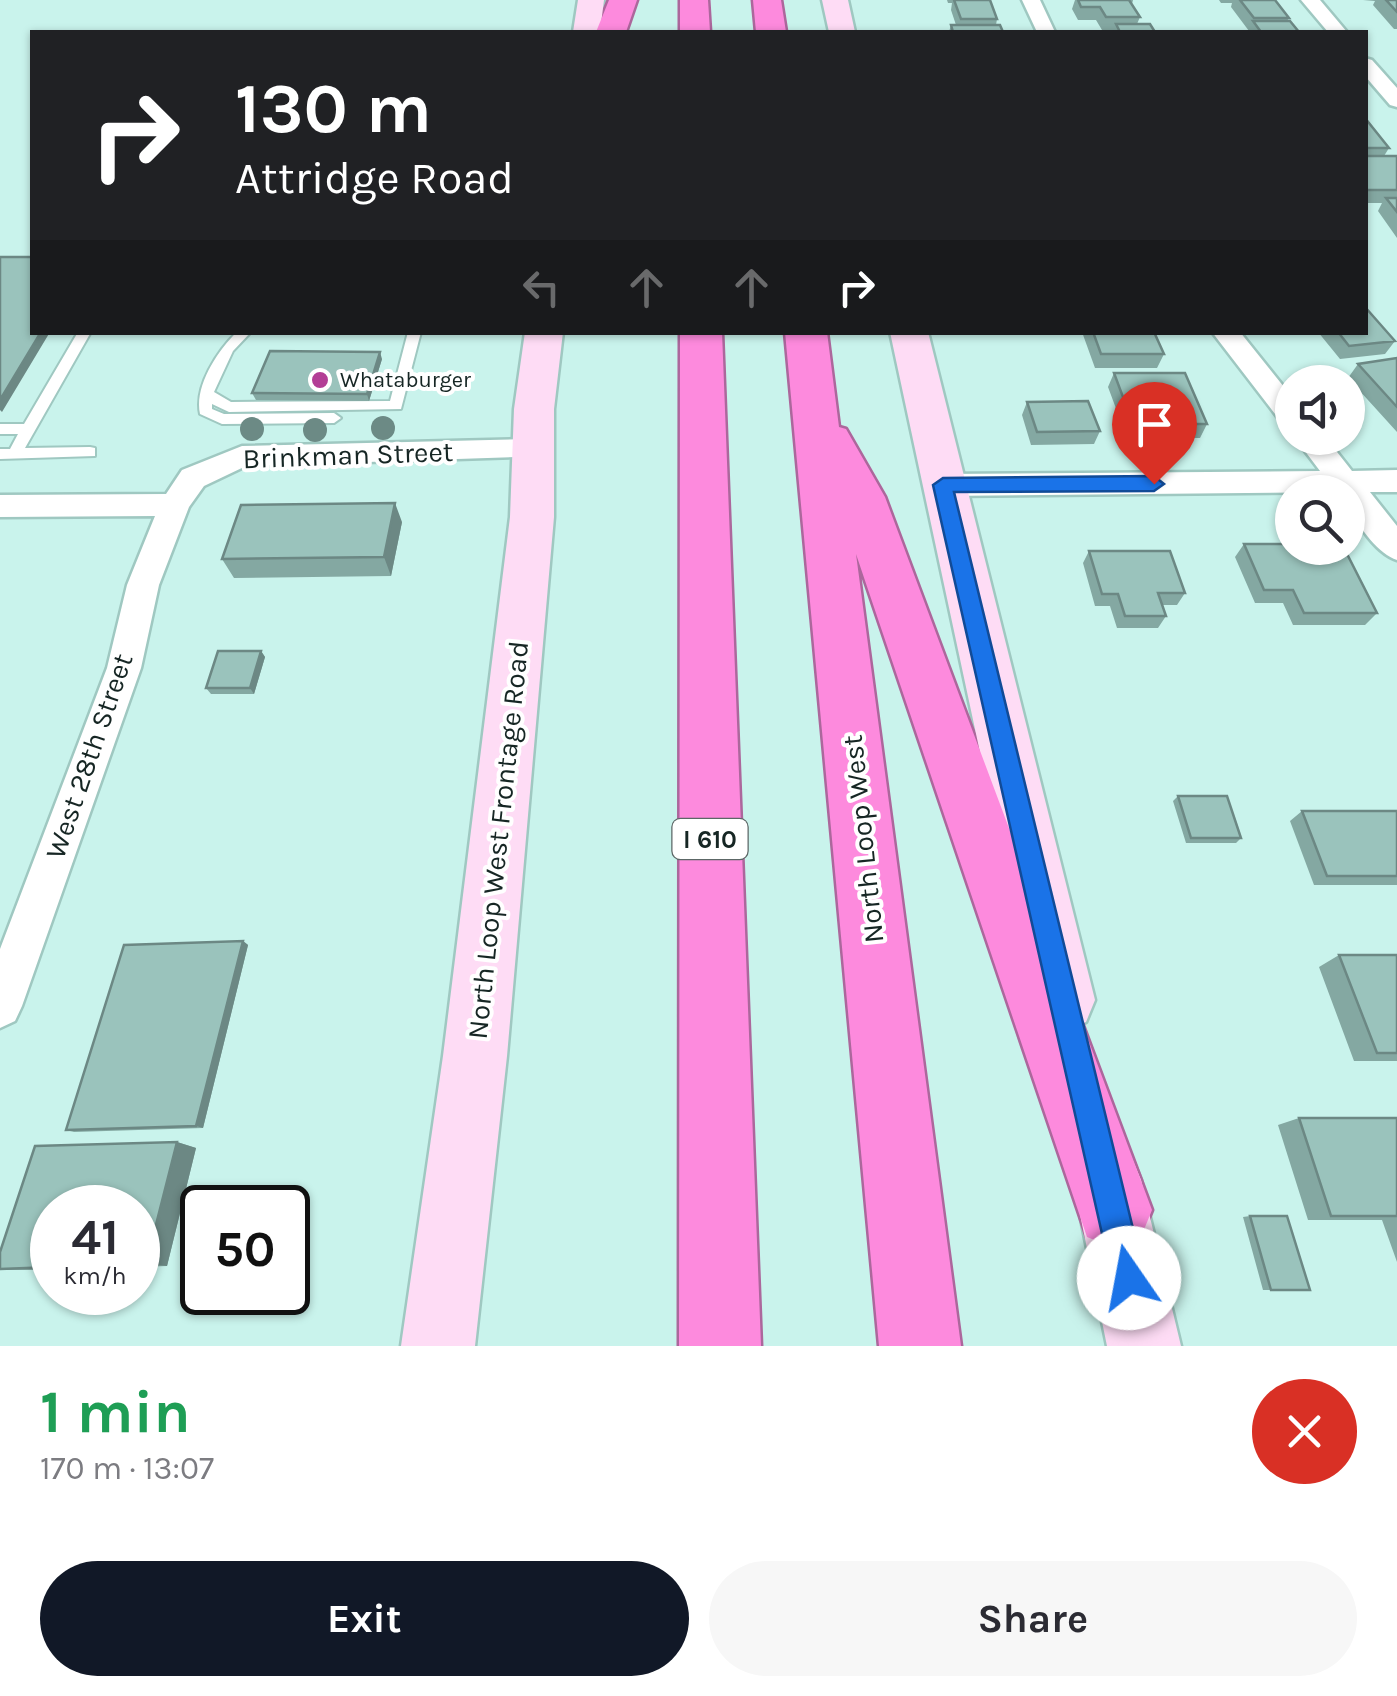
<!DOCTYPE html>
<meta charset="utf-8">
<style>
body{margin:0;font-family:Karla,sans-serif;background:#f7f7f7;color:#2b2b33;height:100vh;display:flex;flex-direction:column;font-size:38px;white-space:nowrap}
*{box-sizing:border-box;margin:0}
p{font-size:32px;color:#7c7c81}
.icon{flex:none;width:55px;height:55px;fill:none;stroke:currentColor;stroke-width:2;stroke-linecap:round;stroke-linejoin:round}
.map{position:relative;height:1346px;overflow:hidden}
.sheet{display:flex;flex-direction:column;background:#fff;flex:1}
.sheet>*{flex:none}
.guide{position:absolute;left:30px;top:30px;width:1338px;height:305px;border-radius:0px;box-shadow:0 2px 8px #0004;background:#202124;color:#fff;overflow:hidden}
.tools{position:absolute;left:1275px;top:365px;display:grid;gap:20px}
.tools a{display:grid;place-items:center;width:90px;height:90px;border-radius:50%;background:#fff;box-shadow:0 2px 8px #0004;font-size:50px}
.speed{position:absolute;left:30px;top:1185px;display:flex;gap:20px;font-size:50px;font-weight:700;text-align:center}
.speed>*{display:grid;place-content:center;width:130px;height:130px;border-radius:50%;background:#fff;box-shadow:0 2px 8px #0004;line-height:1}
.speed small{font-size:25px;font-weight:400}
.speed .limit{border:5px solid #111;border-radius:15px;background:#fff;color:#111}
.pin{position:absolute;display:grid;place-items:center;width:85px;height:85px;color:#fff;margin:-102px -42px;border-radius:50% 50% 50% 0;rotate:-45deg;box-shadow:0 0 10px #0007}
.pin .icon{rotate:45deg}
.me{position:absolute;width:110px;margin:-55px;rotate:348deg;stroke-linejoin:round;filter:drop-shadow(0 0 8px #0008)}
.turn{display:flex;align-items:center;gap:35px;height:210px;padding:0 40px;font-size:45px}
.turn .icon{width:130px;height:130px;stroke-width:2.5}
.turn b{display:block;font-size:70px;line-height:85px}
.lanes{display:flex;align-items:center;height:95px;padding:0 40px;background:#0003;justify-content:center;gap:50px;direction:ltr}
.lanes .off{opacity:.35}
.round{display:grid;place-items:center;flex:none;width:105px;height:105px;border-radius:52px;background:#f7f7f7}
.overview{display:flex;align-items:center;justify-content:space-between;height:170px;padding:0 40px}
h1{font-size:60px;font-weight:700;line-height:75px;color:#1e9e55}
.action{display:flex;gap:20px;margin-top:auto;padding:20px 40px}
.action a{flex:1;height:115px;border-radius:60px;background:#111827;color:#fff;font-size:40px;font-weight:700;line-height:115px;text-align:center}
.action a+a{background:#f7f7f7;color:#2b2b33}
.map>svg:first-child{display:block}
</style>
<div class="map">
<svg width="1397" height="1346" viewBox="0 0 1397 1346">
<rect width="100%" height="100%" fill="#c9f3ec"/>
<g fill="none" stroke-linecap="round" stroke-linejoin="round">
<defs>
<path id="service" d="M78,332H91L25,448L90,447L95,448V456L0,459V449H10L18,434H0V424H24Z
M237,332H251L233,351L214,392L231,402L390,401L408,332H421L401,409L229,412L212,404V409L224,414L334,413L341,418L334,423L222,424L200,414C194,387 217,351 237,332Z"/>
<path id="minor" d="M1022,0H1040L1055,32H1037Z
M1301,0H1320L1347,32H1328Z
M1365,58L1372,60L1397,88V107L1390,105L1365,76Z
M1212,332H1240L1292,397V426L1282,423Z
M1295,438H1326L1352,471L1397,470V492H1370L1397,526V560C1375,553 1348,515 1348,492L943,496L932,493L928,485L932,477L943,474L1320,471Z
M534,439L544,442L549,449L544,456L246,466L204,486L189,507L159,585L141,668L22,1006L15,1021L0,1028V949L107,668L127,585L155,516L0,517V495L166,494L182,470L242,446Z"/>
<path id="secondary" d="M578,0H604L600,32H573Z
M822,0H848L855,32H829Z
M525,332H563L554,409V517L507,1056L475,1346H401L443,1056L510,517L514,409Z
M890,332H928L1095,1000L1086,1022L1064,1031L1042,1022L1033,1000Z
M1107,1146L1131,1156L1141,1180L1181,1346H1107L1073,1180L1083,1156Z"/>
<path id="motorway" d="M609,0H637L626,32H596Z
M680,0H708L710,32H680Z
M753,0H781L786,32H756Z
M680,332H722L761,1346H679Z
M785,332H827L839,427L846,429L885,497L1152,1210L1141,1237L1114,1248L1087,1237L856,554L961,1346H879Z"/>
</defs>
<use href="#service" stroke="#9fc8c1" stroke-width="4"/>
<use href="#minor" stroke="#9fc8c1" stroke-width="5"/>
<use href="#secondary" stroke="#9fc8c1" stroke-width="5"/>
<use href="#motorway" stroke="#ac679c" stroke-width="5"/>
<use href="#service" fill="#fff" fill-rule="evenodd"/>
<use href="#minor" fill="#fff" fill-rule="evenodd"/>
<use href="#secondary" fill="#fedcf5" fill-rule="evenodd"/>
<use href="#motorway" fill="#fd8add" fill-rule="evenodd"/>
</g>
<g fill="#6c8a85">
<circle cx="383" cy="428" r="12"/>
<circle cx="252" cy="429" r="12"/>
<circle cx="315" cy="430" r="12"/>
</g>
<path fill="#84a8a2" d="M947,0H990L997,19L996,25L1003,32H949L951,25H956L951,10L952,3H948Z
M1075,0H1133L1132,4L1140,17L1137,24L1155,32H1113L1114,30H1102L1096,20H1078L1072,9Z
M1219,0H1275L1289,18L1287,21L1299,32H1248L1249,31L1231,7L1232,3H1221Z
M1363,0H1397V29H1394L1373,5L1375,1Z
M1365,118L1389,148L1384,156H1397V238L1378,211L1382,203H1365Z
M1082,332H1154L1164,354L1157,368H1095Z
M1318,332H1365L1395,341L1385,354L1340,359Z
M1397,358V432L1348,378L1358,364Z
M382,359L369,401L256,400L252,393Z
M1114,373L1207,424L1200,438H1127L1108,387Z
M1027,402L1100,431L1094,444L1031,445L1022,415Z
M402,522L391,576L234,578L222,559Z
M1244,544L1377,613L1365,625H1293L1283,603H1255L1235,557Z
M1089,551L1185,593L1177,605H1162L1166,616L1158,628H1117L1110,606H1095L1083,563Z
M261,651L265,657L254,694H211L206,688Z
M1178,796L1241,838L1236,843H1186L1173,801Z
M1302,811H1397V885H1314L1290,821Z
M243,941L248,945L203,1128L74,1132L66,1130Z
M1339,955H1397V1061H1354L1319,967Z
M1299,1118H1397V1262L1382,1220H1308L1278,1125Z
M177,1142L196,1148L167,1266L138,1267V1208H52V1270H0V1252L35,1146Z
M1250,1216L1310,1290H1263L1243,1217Z"/>
<path fill="#6c8884" d="M41,332H50L2,412L0,410V400Z
M380,352L382,359L369,401L367,394Z
M395,503L402,522L391,576L384,557Z
M261,651L265,657L254,694L250,688Z
M243,941L248,945L203,1128L196,1126Z
M177,1142L196,1148L167,1266L146,1264Z"/>
<path fill="#9ac3bc" stroke="#6c8884" stroke-width="2.5" d="M954,0H990L997,19H961Z
M1078,0H1129L1140,17H1106L1100,7H1081Z
M1240,0H1275L1289,18H1254Z
M1386,0H1397V12Z
M1253,21H1290L1299,32H1261Z
M1116,24H1150L1155,32H1120Z
M951,25H1000L1003,32H953Z
M1365,118L1389,148H1365Z
M1365,156H1397V190H1365Z
M1386,198H1397V212Z
M0,257H32V332H41L0,400Z
M1365,307L1395,341L1349,346L1338,332H1365Z
M1093,332H1154L1164,354H1101Z
M270,351L380,352L367,394L252,393Z
M1397,358V407L1358,364Z
M1114,373H1185L1207,424H1133Z
M1088,401L1100,431L1037,432L1027,402Z
M395,503L384,557L222,559L241,505Z
M1244,544H1292V548H1344L1377,613H1304L1293,590H1264Z
M1089,551H1170L1185,593H1158L1166,616H1125L1118,594H1102Z
M218,651H261L250,688H206Z
M1178,796H1227L1241,838H1191Z
M1302,811H1397V876H1327Z
M243,941L196,1126L66,1130L124,945Z
M1339,955H1397V1053H1377Z
M1299,1118H1397V1216H1331Z
M177,1142L146,1264H138V1208H52V1267L0,1269V1252L35,1146Z
M1250,1216H1287L1310,1290H1271Z"/>
<path fill="#1a73e8" stroke="#114b97" stroke-width="2.5" d="M1154,476L1164,484L1154,491L954,492L1145,1278L1140,1290L1129,1294L1117,1290L1112,1278L933,485L943,478Z"/>
<circle fill="#b33e96" stroke="#fff" stroke-width="4" cx="320" cy="380" r="10"/>
<g text-anchor="middle" dominant-baseline="central" stroke-width="8" stroke-linejoin="round" paint-order="stroke">
<g font-size="22" fill="#162624" stroke="#fff" text-anchor="start">
<text x="340" y="380">Whataburger</text>
</g>
<rect fill="#fff" stroke="#5c6766" stroke-width="2.5" x="672.5" y="819" width="75" height="40" rx="8"/>
<g font-size="25" font-weight="bold" fill="#162624">
<text x="710" y="839">I 610</text>
</g>
<g font-size="28" fill="#162624" stroke="#fff">
<text transform="translate(348 455) rotate(-2)">Brinkman Street</text>
<text transform="translate(89 756) rotate(-71)">West 28th Street</text>
<text transform="translate(863 839) rotate(-96)">North Loop West</text>
<text transform="translate(498 840) rotate(-84)">North Loop West Frontage Road</text>
</g>
</g>
</svg>
<div class="tools">
<a><svg class="icon" aria-label="sound" viewBox="0 0 24 24"><path d="M4 9h4l5-4v14l-5-4H4zM17 9q2 3 0 6"/></svg></a>
<a><svg class="icon" aria-label="search" viewBox="0 0 24 24"><circle cx="10" cy="10" r="6"/><path d="M15 15l6 6"/></svg></a>
</div>
<div class="speed"><div>41<small>km/h</small></div><div class="limit">50</div></div>
<div class="pin" style="left:1154px;top:484px;background:#d93025"><svg class="icon" aria-label="arrive" viewBox="0 0 24 24"><path d="M6 21V4h12l-3 4 3 4H6"/></svg></div>
<svg class="me" style="left:1129px;top:1278px" viewBox="-20 -20 40 40"><circle r="19" fill="#fff"/><path d="M0-13L10 11 0 6-10 11z" fill="#1a73e8"/></svg>
<div class="guide">
<div class="turn"><svg class="icon" aria-label="right" viewBox="0 0 24 24"><path d="M7 20v-9h11M14 6l5 5-5 5"/></svg><div><b>130 m</b>Attridge Road</div></div>
<div class="lanes"><svg class="icon off" aria-label="left" viewBox="0 0 24 24"><path d="M17 20v-9H6M10 6l-5 5 5 5"/></svg><svg class="icon off" aria-label="ahead" viewBox="0 0 24 24"><path d="M12 20V5M6 11l6-6 6 6"/></svg><svg class="icon off" aria-label="ahead" viewBox="0 0 24 24"><path d="M12 20V5M6 11l6-6 6 6"/></svg><svg class="icon" aria-label="right" viewBox="0 0 24 24"><path d="M7 20v-9h11M14 6l5 5-5 5"/></svg></div>
</div>
</div>
<section class="sheet">
<div class="overview"><div><h1>1 min</h1><p>170 m · 13:07</p></div><a class="round" style="background:#d93025;color:#fff"><svg class="icon" aria-label="close" viewBox="0 0 24 24"><path d="M6 6l12 12M18 6L6 18"/></svg></a></div>
<div class="action"><a>Exit</a><a>Share</a></div>
</section>
